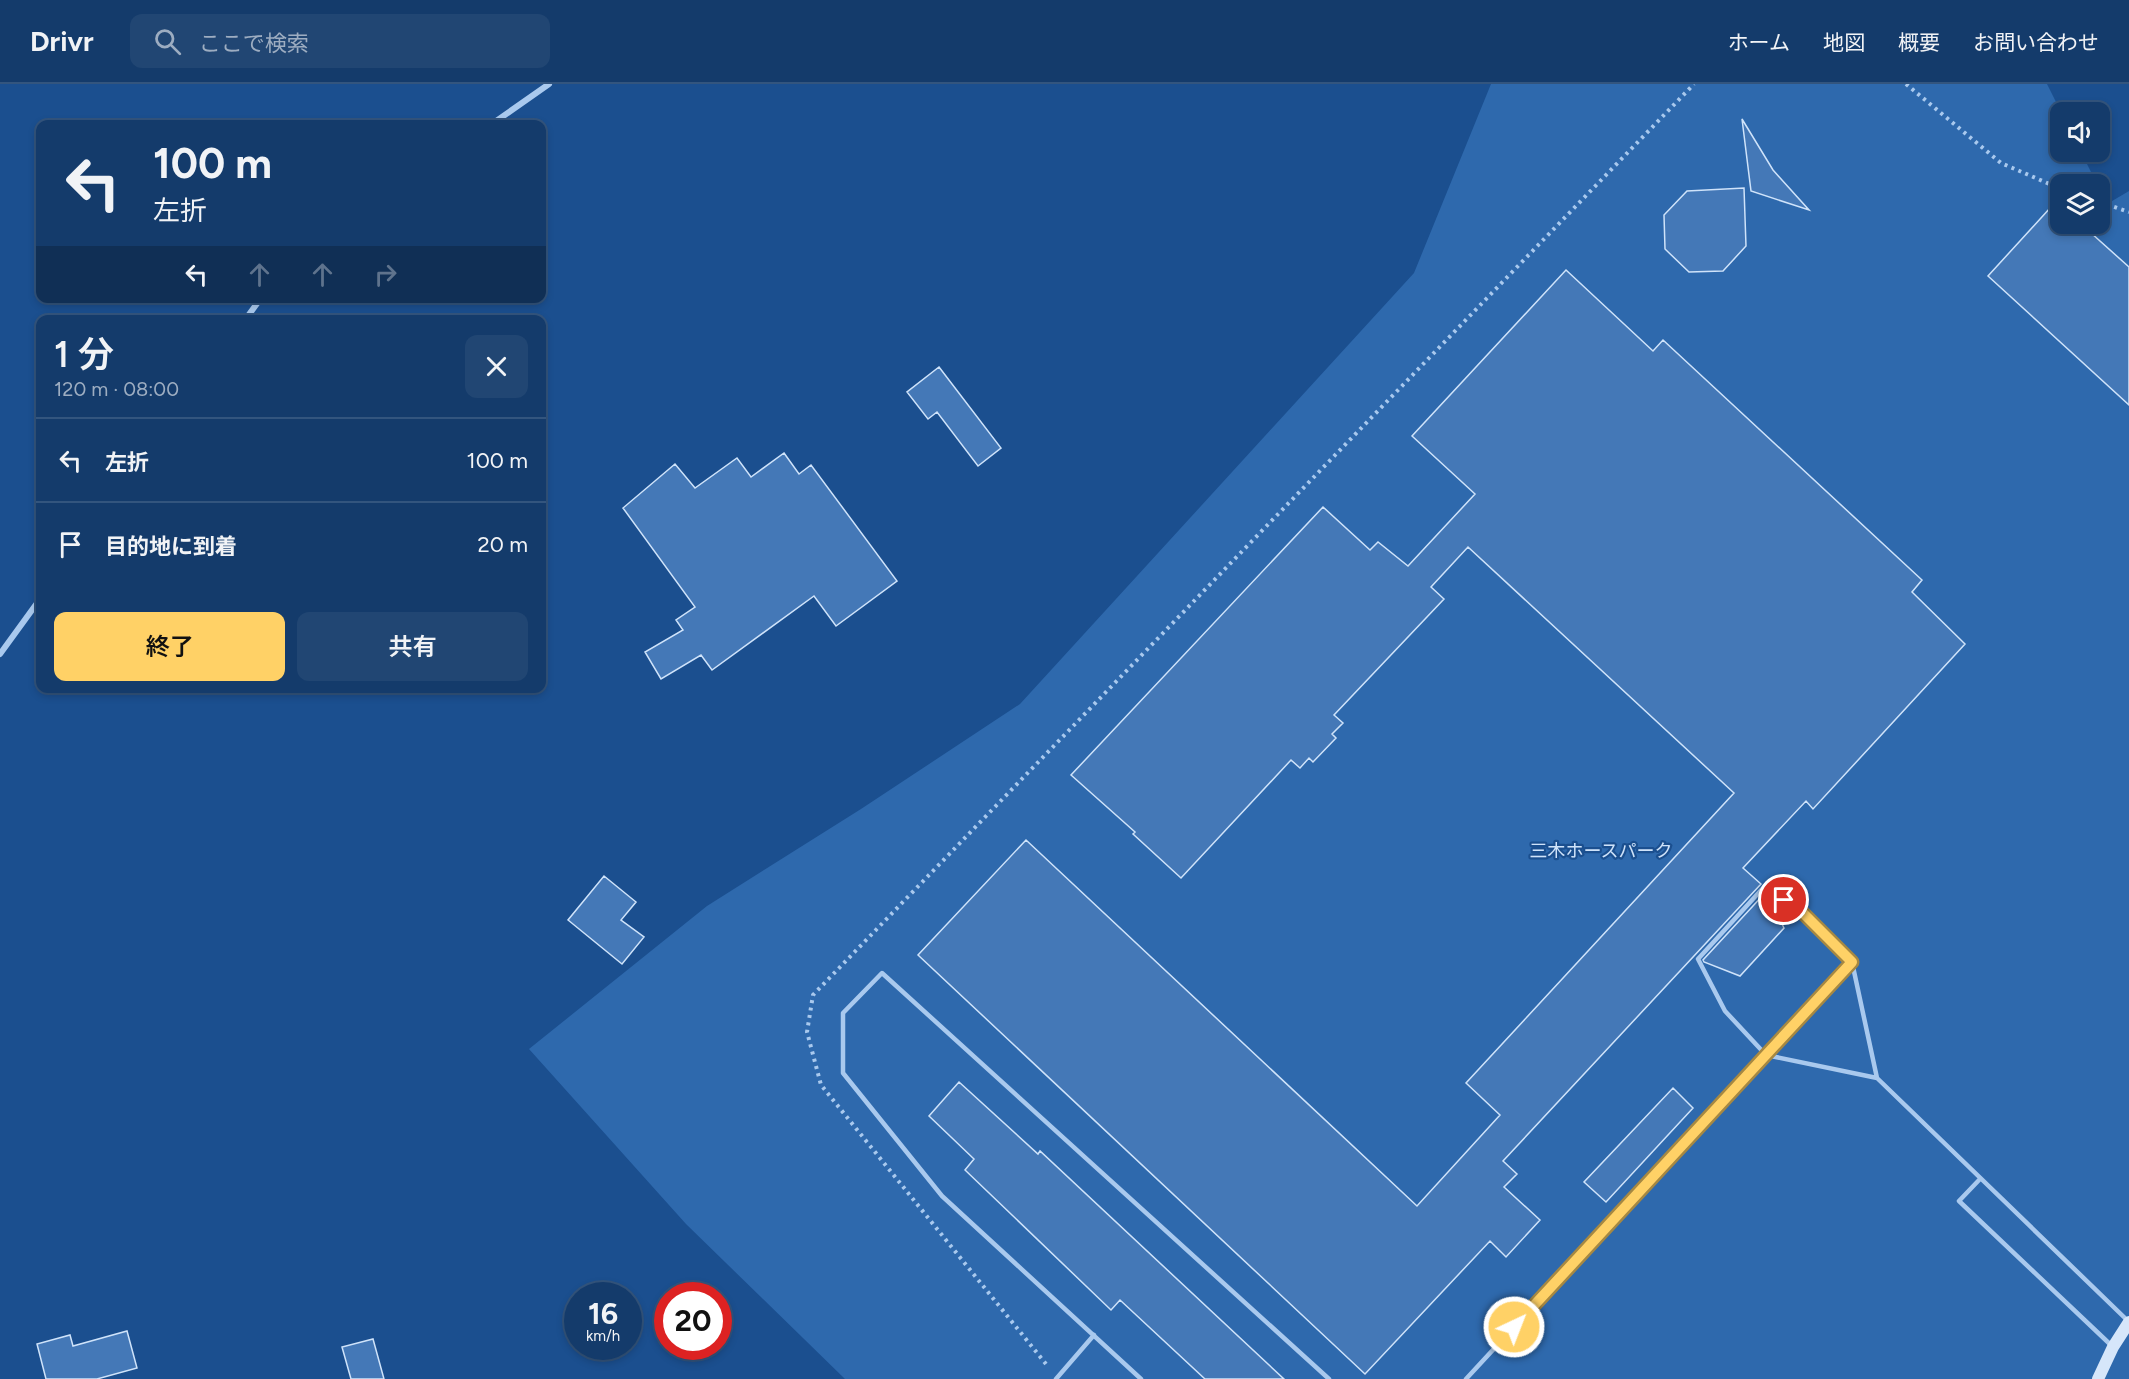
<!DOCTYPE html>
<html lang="ja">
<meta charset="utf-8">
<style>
body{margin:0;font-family:Figtree,"Noto Sans JP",sans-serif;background:#214673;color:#f1f3f6;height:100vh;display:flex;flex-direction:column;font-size:22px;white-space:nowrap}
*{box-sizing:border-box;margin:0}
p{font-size:20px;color:#9dadc1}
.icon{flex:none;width:33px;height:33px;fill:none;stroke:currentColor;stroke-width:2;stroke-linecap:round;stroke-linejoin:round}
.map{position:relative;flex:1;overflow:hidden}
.panel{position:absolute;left:36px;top:231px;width:510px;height:378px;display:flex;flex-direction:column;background:#143b6b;border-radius:12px;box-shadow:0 3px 9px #0003,0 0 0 2px #33557e}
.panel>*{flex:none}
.top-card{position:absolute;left:36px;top:36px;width:510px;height:183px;border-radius:12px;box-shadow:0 3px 9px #0003,0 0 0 2px #33557e;background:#143b6b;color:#f1f3f6;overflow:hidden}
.tools{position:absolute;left:2050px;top:18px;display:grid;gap:12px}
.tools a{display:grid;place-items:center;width:60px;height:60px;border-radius:12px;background:#143b6b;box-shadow:0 3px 9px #0003,0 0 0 2px #33557e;font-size:30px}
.speed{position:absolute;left:564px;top:1198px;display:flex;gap:12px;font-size:30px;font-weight:700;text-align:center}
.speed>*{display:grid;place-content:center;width:78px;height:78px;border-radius:50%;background:#143b6b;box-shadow:0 3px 9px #0003,0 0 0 2px #33557e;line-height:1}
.speed small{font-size:15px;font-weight:400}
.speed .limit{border:9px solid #d22;background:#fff;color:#111}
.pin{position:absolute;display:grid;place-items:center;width:51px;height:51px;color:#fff;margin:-26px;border:3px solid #fff;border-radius:50%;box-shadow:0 2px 6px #0007}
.me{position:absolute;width:66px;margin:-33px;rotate:43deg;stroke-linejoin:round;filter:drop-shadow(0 0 4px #0008)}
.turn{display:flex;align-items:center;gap:21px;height:126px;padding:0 18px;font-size:27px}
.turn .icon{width:78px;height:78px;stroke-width:2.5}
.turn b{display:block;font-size:42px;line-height:51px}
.lanes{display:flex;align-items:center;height:57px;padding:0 18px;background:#0003;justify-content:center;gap:30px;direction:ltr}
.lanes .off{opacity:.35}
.round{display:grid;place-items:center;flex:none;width:63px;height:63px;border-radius:12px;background:#214673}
.head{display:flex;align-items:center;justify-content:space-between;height:102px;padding:0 18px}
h1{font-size:36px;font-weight:600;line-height:45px}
.action{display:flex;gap:12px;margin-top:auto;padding:12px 18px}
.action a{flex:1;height:69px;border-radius:12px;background:#ffd166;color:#111;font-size:24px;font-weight:600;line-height:69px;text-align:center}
.action a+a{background:#214673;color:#f1f3f6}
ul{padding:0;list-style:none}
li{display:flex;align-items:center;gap:18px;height:84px;padding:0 18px;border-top:2px solid #33557e}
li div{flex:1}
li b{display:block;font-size:22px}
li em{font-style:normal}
header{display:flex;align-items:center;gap:36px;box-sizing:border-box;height:84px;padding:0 30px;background:#143b6b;border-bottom:2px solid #33557e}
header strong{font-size:28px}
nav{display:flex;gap:33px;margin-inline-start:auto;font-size:21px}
.search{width:420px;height:54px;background:#214673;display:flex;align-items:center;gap:15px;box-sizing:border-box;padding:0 21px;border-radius:12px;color:#9dadc1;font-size:22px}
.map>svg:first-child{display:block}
</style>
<header>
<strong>Drivr</strong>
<div class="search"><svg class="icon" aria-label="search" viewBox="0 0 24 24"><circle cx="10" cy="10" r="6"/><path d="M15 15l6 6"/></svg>ここで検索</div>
<nav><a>ホーム</a><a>地図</a><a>概要</a><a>お問い合わせ</a></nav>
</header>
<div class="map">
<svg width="2129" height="1295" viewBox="0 0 2129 1295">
<rect width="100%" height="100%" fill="#1b4f8f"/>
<path fill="#2e69ad" d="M1491,0H2047L2061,28V68H2081L2097,100H2061V140H2100V107L2107,120L2129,107V1295H845L686,1140L529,965L707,822L861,725L1020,620L1414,189Z"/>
<path fill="#4478b7" stroke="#cfe3fa" stroke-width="1.5" d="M1742,35L1773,86L1809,126L1751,107Z
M1744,104L1746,162L1723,187L1689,188L1665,165L1664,131L1687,107Z
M2061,112V140H2081L2129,183V321L1988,192Z
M1566,186L1653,267L1663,256L1922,496L1912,508L1965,560L1813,725L1806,717L1743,784L1761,800L1503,1077L1517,1090L1504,1103L1540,1136L1506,1173L1490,1157L1365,1290L918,871L1026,756L1417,1122L1500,1031L1466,999L1734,709L1468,463L1431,503L1444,515L1334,631L1343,639L1332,650L1336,654L1313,678L1309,674L1300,684L1291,676L1181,794L1133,750L1135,748L1071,691L1323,423L1370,466L1378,458L1408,482L1475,410L1412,352Z
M939,283L1001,364L978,382L937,328L928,335L907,308Z
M784,369L799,390L811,381L897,497L836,542L814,512L712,586L701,571L661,595L645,568L683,546L676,536L695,523L623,424L675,380L695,404L737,374L751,393Z
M604,792L636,818L621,836L644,853L622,880L568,836Z
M1765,809L1768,811L1784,844L1740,892L1704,878L1703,876Z
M959,998L1038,1070L1040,1067L1284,1295H1205L1120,1216L1111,1226L965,1086L974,1075L929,1032Z
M1673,1004L1693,1024L1606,1118L1584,1098Z
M127,1247L137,1284L97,1295H46L37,1260L70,1251L73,1262Z
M373,1255L384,1295H351L342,1263Z"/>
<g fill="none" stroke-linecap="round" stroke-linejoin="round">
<path stroke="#a9c9ee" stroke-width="4" stroke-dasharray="3 4.5" stroke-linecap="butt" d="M1906,0L2001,79L2061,105
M2100,118L2129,128
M1046,1280L821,1001L807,948L813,911L1694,0"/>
<path stroke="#a9c9ee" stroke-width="4.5" d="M1877,994L1766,971L1725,927L1698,875L1764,803L1803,829L1852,878L1877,994L2127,1236
M1980,1095L1959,1117L2113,1263
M1056,1295L1094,1251
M1141,1295L942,1112L843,989V929L882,889L1329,1295
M1466,1295L1852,878"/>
<path stroke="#a9c9ee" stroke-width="6" d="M492,40L549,0
M245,236L261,214
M0,570L40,515"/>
<path stroke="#d6e6fa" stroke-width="12" d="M2098,1295L2113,1263L2129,1238"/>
</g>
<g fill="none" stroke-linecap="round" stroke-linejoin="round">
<defs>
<path id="route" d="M1514,1243L1852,878L1803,829L1784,816"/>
</defs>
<use href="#route" stroke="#a68842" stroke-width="15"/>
<use href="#route" stroke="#ffd166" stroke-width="10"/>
</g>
<g text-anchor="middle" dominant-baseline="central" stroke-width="4.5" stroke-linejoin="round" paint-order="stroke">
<g font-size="18" fill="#cfe3fa" stroke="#1b4f8f">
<text x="1601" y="767">三木ホースパーク</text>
</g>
</g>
</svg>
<div class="tools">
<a><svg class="icon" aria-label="sound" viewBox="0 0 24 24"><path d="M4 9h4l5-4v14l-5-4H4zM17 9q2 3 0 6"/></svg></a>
<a><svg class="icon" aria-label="layers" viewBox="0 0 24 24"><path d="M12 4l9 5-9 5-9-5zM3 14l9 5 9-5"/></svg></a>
</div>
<div class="speed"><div>16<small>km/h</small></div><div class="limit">20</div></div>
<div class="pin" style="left:1784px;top:816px;background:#d93025"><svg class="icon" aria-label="arrive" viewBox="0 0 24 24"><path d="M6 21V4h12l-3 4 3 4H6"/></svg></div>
<svg class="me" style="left:1514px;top:1243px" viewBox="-20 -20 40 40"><circle r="17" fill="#ffd166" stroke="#fff" stroke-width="3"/><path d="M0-11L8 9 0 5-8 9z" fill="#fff"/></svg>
<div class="top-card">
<div class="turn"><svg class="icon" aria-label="left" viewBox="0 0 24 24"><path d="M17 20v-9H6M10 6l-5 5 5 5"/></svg><div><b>100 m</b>左折</div></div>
<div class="lanes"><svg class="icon" aria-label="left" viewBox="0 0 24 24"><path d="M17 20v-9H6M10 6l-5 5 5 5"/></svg><svg class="icon off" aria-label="ahead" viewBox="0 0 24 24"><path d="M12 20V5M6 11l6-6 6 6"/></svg><svg class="icon off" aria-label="ahead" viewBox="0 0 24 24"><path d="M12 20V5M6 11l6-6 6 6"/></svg><svg class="icon off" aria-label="right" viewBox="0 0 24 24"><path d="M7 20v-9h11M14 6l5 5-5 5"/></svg></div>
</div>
<section class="panel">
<div class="head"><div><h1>1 分</h1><p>120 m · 08:00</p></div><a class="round"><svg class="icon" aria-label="close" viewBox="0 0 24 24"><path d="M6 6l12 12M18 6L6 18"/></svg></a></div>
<ul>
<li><svg class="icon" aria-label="left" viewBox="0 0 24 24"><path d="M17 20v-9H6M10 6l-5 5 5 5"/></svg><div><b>左折</b></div><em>100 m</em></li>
<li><svg class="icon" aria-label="arrive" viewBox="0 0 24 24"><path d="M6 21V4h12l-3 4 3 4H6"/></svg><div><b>目的地に到着</b></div><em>20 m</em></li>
</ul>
<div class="action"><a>終了</a><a>共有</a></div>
</section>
</div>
